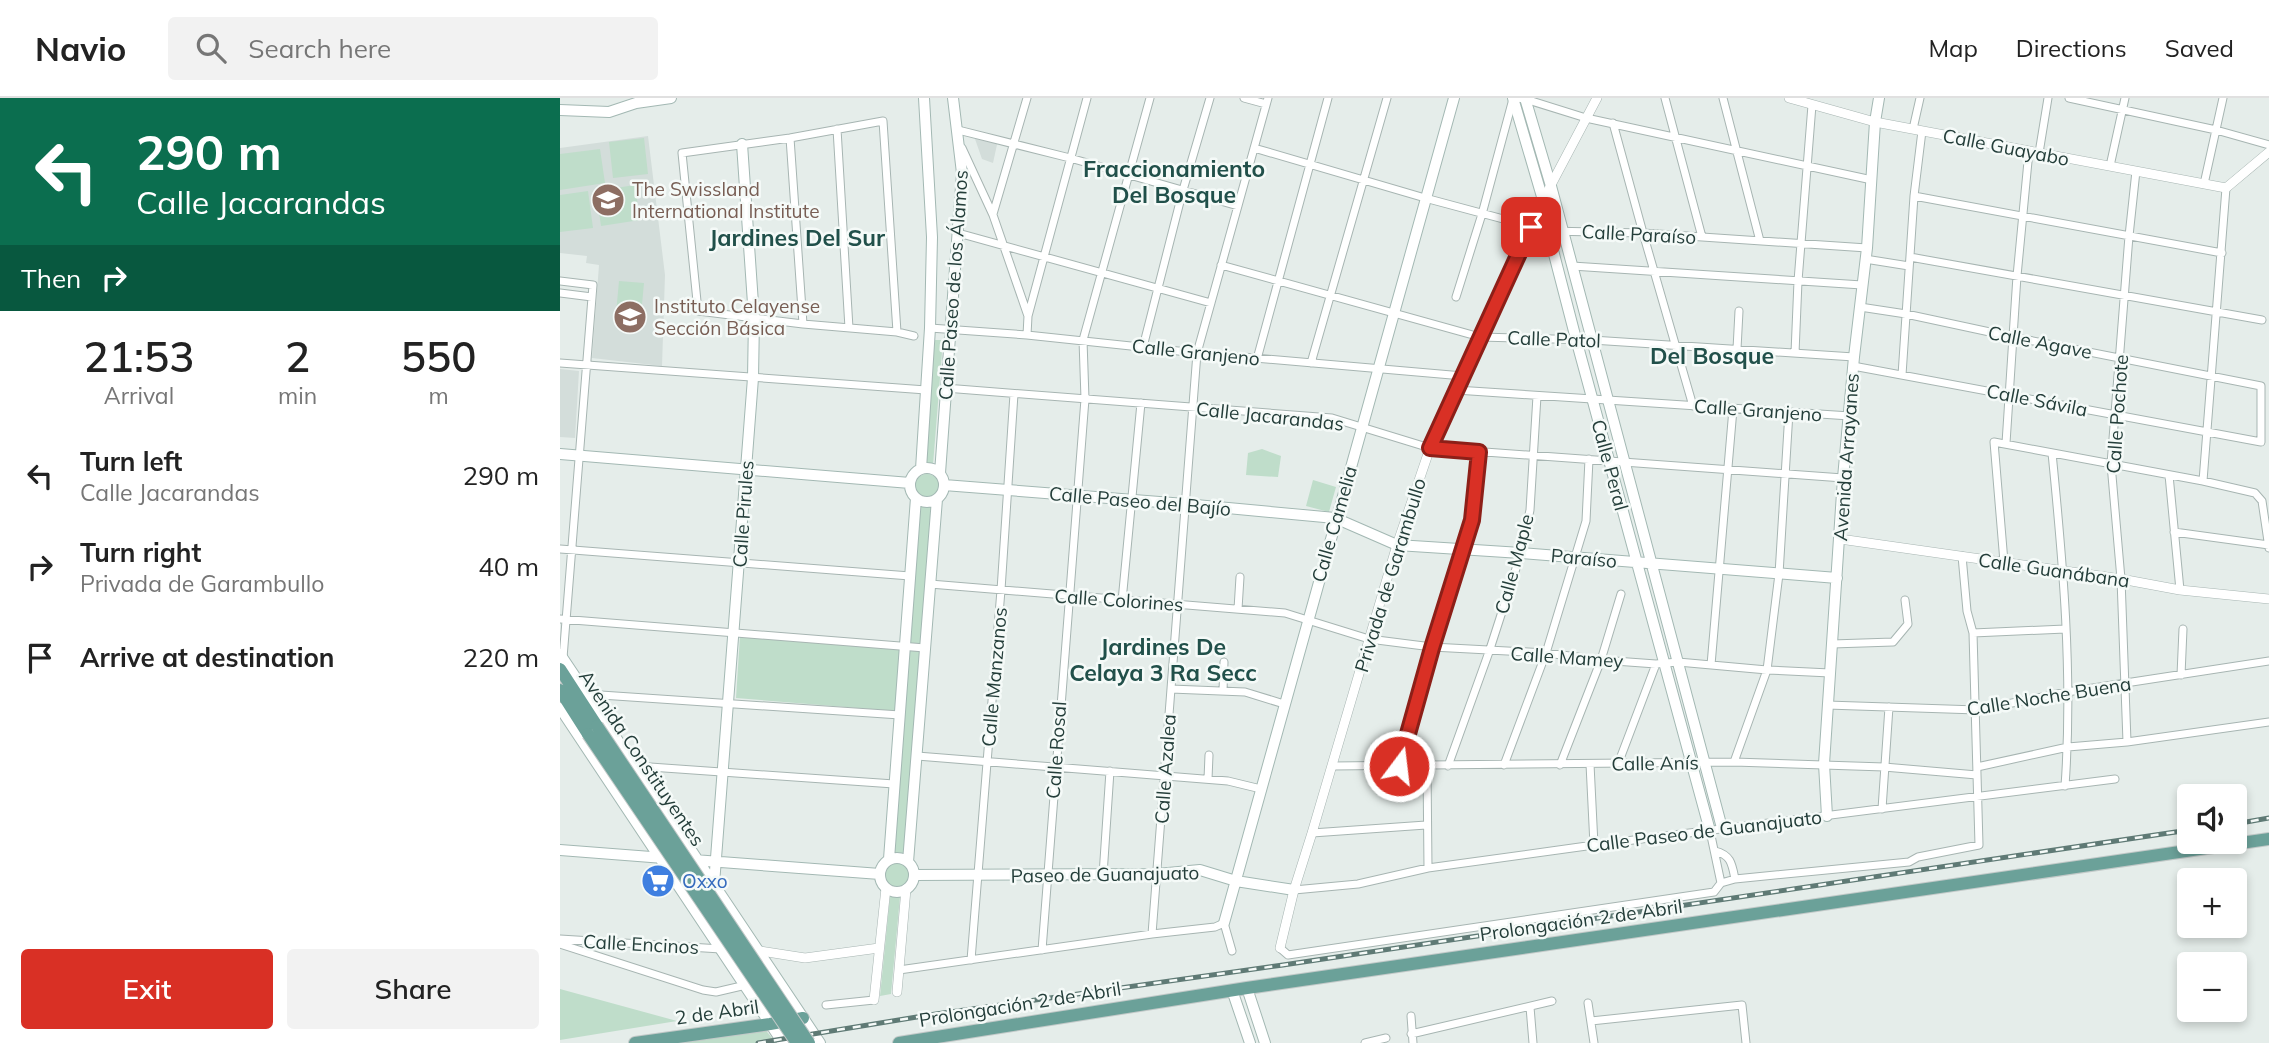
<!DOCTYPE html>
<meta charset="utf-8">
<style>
body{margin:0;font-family:Mulish,sans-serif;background:#f2f2f2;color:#222;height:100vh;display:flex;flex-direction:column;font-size:26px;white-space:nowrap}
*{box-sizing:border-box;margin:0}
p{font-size:23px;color:#767676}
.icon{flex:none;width:38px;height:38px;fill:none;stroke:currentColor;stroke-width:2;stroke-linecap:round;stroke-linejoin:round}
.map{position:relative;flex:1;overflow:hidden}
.sheet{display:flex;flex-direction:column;background:#fff;width:560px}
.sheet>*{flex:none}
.guide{background:#0b6e4f;color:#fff;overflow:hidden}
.controls{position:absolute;left:1617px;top:686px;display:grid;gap:14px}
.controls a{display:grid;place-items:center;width:70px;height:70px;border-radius:7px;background:#fff;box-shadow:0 4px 10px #0003;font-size:35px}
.pin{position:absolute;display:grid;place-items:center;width:60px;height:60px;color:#fff;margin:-30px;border-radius:14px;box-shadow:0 4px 10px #0006}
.me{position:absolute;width:77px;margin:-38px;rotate:15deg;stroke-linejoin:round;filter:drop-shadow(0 0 5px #0008)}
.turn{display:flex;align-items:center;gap:24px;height:147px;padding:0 21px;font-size:32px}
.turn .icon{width:91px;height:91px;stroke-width:2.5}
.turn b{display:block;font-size:49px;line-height:60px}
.then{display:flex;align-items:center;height:66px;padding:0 21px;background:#0003;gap:14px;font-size:26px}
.eta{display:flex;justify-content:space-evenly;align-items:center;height:119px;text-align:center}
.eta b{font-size:42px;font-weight:600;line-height:49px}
.cta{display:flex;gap:14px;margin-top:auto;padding:14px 21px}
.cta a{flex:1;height:80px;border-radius:7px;background:#d93025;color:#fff;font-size:28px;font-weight:600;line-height:80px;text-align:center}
.cta a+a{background:#f2f2f2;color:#222}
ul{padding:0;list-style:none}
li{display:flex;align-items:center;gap:21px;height:91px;padding:0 21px}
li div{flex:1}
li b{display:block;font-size:26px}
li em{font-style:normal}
header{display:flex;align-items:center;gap:42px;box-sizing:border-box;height:98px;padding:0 35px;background:#fff;border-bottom:2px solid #e0e0e0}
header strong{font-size:33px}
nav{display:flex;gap:38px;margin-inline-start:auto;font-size:24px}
.search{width:490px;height:63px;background:#f2f2f2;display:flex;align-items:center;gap:18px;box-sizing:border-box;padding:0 24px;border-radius:7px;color:#767676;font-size:26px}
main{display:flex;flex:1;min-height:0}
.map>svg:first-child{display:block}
</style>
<header>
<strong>Navio</strong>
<div class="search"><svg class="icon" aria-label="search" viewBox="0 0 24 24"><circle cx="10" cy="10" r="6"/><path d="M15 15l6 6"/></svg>Search here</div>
<nav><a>Map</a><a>Directions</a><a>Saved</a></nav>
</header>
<main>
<section class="sheet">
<div class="guide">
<div class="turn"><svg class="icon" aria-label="left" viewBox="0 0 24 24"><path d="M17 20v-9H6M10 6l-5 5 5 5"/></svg><div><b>290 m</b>Calle Jacarandas</div></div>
<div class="then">Then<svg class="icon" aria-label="right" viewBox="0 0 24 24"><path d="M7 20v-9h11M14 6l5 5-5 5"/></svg></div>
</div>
<div class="eta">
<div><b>21:53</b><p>Arrival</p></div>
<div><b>2</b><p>min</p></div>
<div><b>550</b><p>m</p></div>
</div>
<ul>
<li><svg class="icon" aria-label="left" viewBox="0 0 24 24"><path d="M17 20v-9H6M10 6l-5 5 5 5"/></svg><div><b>Turn left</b><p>Calle Jacarandas</p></div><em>290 m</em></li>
<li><svg class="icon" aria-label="right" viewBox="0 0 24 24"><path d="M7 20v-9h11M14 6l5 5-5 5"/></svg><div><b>Turn right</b><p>Privada de Garambullo</p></div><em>40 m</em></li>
<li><svg class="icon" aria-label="arrive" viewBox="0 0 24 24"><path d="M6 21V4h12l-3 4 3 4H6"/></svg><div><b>Arrive at destination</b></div><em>220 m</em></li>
</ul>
<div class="cta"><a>Exit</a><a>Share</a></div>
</section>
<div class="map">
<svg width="1709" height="945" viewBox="0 0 1709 945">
<rect width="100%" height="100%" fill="#e5edea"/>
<path fill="#d3ddda" d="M88,38L105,177L102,268L32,260L39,167L26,165L27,158L0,155V50Z
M417,38L438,42L433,65L422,61L415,41Z
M0,271L19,273L15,340L0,339Z"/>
<path fill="#bfddca" d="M84,40L88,76L53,80L49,44Z
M40,51L45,85L0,92V56Z
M75,87L80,122L41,128L36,93Z
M28,93L33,130L0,134V97Z
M59,183L84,185L80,228L55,226Z
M374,242H383L373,367H364Z
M702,351L721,358L718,379L686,377L688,355Z
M355 388a12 12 0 1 1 24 0a12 12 0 1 1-24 0Z
M753,382L776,389L769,414L746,408Z
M358,408L371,409L345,759L339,756L333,757Z
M180,538L340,551L335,613L176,600Z
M325 777a12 12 0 1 1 24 0a12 12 0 1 1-24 0Z
M330,799H340L331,896L320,898Z
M0,891L117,923L0,942Z
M204,930L216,945H98Z"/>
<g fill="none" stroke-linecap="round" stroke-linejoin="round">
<defs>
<path id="minor" d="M684,0L706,6
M956,0L965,1L1026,20L1312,82
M1105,0L1142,139
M1163,0L1200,143
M1509,0L1656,32L1709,47
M1053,25L1083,135L1133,308
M277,31L289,230
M1353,31L1360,0
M398,32L510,60L678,108
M230,40L243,226
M402,50L433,117L468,218L467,237
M694,50L865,100L988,133L1083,135L1307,150
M1479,55L1488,0
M1550,68L1565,0
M1644,86L1663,0
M1354,98L1662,155
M433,116L467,0
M398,135L651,205
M1350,159L1702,222
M1305,161L1349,168
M661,167L920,239L1032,242L1294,259
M1012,168L1302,187
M0,183L33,187L3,560
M0,195L32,199
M896,199L922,116L953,1
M468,218L527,0
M370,230L467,237L637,255L903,278
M337,234L323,23L230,40L122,55L138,213L243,226L337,234L354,238
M583,249L623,92L650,0
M1177,251L1179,213
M1235,255L1238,183L1252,7
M697,261L768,0
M0,265L366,292
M751,265L827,0
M1293,268L1701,344V288L1453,239L1346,216L1300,209
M1342,277L1354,98L1362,33
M385,290L772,320L870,350L1283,380
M896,292L1290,318
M1446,345L1457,178L1469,53
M1492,355C1503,465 1513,577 1505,688
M1609,377L1620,492
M1643,383L1666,90
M1614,434L1709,447
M0,451L350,478
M1444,464L1434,344L1643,383L1695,395L1702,403L1709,450
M370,486L725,515L809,541L872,549L986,555L1041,562L1096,566L1118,564L1207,572L1270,575
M562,503L581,305
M678,511L680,479
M0,521L365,550
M1413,535L1505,531
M1272,546L1333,544L1348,526L1345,502
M1151,567L1173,311
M1621,577L1623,531
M611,591L685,594L724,606
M663,593L664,564
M26,596L340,617
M1267,607L1417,612L1507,594L1709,563
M1567,644L1561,481L1551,366L1569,138L1576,73
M357,658L668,683L701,691
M1174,664L1207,572L1219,476L1229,314
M1030,666L1034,747
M1058,666L1096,566
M944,667L986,555L1026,423L1029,361
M1000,667L1041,562L1061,496
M76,668L334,686
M772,668L1174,664L1324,669L1417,677
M839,668L872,549L912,422L919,354
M867,668L868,770
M888,668L929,554L961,455L970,412L977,298
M1417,669L1508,649L1567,644L1709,624
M648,681L649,657
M1322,711L1329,609
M1150,733L1161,785
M752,735L866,727
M1155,753C1171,757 1172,766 1175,781
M543,777L550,673
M734,792L798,786L868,770L1034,747L1555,681
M592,836L637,255L708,0
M0,841L161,851
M0,846L143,892L156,894L186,887
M720,850L728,857L1154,794L1161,785L1175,781L1349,764L1358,759L1419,747L1413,535L1407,513L1402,458
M482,852L525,301L523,242L590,0
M411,862L441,492L454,296
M339,872L592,836L655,829L664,825L672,853
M1028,905L1034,945
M266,907L314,902
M970,909L973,945
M851,918L853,945
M1031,923L1182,907L1186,945
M851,936L992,903
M805,945L826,940"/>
<path id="tertiary" d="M1229,0L1315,24L1666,90L1709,54
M1280,441L1561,481L1620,492L1709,501
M720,850L734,792L752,735L837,447L870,350L983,102L1037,0
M200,853L245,860L319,850
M337,894L346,791
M314,902L326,790"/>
<path id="secondary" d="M953,0L983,102L988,133L1016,241L1150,733
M965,0L991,88L1162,730
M0,12L49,14L76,5L111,0
M0,356L350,385
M350 387a17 17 0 1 1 34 0a17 17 0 1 1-34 0Z
M361,371L370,230L372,139L364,0
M380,375L402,75L393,0
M384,387L625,406L775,420L837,447L961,455L1277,480
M0,556L260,945
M0,610L223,945
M1267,718L1264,666L1283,380L1294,259L1307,150L1315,24L1319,0
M0,752L104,760
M320 777a17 17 0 1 1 34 0a17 17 0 1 1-34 0Z
M329,761L356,400
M134,762L320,776
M348,764L377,401
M354,777L597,776L640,772L676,783L734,792
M154,786L193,280L194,220L182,46
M664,825L894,0
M687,890L705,945
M672,892L690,945"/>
<path id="primary" d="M0,571L37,628
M0,592L28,636
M75,945L210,926L243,920
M339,945L687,890L1709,741"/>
</defs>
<use href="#minor" stroke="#a7b5b2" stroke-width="9"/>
<use href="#tertiary" stroke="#a7b5b2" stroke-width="10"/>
<use href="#secondary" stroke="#a3b8b3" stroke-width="12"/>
<use href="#primary" stroke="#c2c9c8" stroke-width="14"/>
<use href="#minor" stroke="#fff" stroke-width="7"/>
<use href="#tertiary" stroke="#fff" stroke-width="9"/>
<use href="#secondary" stroke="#fff" stroke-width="10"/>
<use href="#primary" stroke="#6ba199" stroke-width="12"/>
<defs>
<path id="rail" d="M1675,726L1709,720
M198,945L369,917L723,867L1629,732"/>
</defs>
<use href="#rail" stroke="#5f7a75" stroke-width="5"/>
<use href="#rail" stroke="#f5faf8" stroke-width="2.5" stroke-dasharray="8" stroke-linecap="butt"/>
<defs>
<path id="primary-bridge" d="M37,628L249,945
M28,636L237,945"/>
</defs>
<use href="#primary-bridge" stroke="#c2c9c8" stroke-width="14" stroke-linecap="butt"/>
<use href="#primary-bridge" stroke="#6ba199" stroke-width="12"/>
</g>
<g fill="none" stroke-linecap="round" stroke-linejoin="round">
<defs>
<path id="route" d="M839,668L872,550L912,422L919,354L870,350L971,129"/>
</defs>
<use href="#route" stroke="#8d1f18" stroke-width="18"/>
<use href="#route" stroke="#d93025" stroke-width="12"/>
</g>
<defs>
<symbol id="school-disc" viewBox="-11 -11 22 22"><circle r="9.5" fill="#8d6e63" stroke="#f5faf8"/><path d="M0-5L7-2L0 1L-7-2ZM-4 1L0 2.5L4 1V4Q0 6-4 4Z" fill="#fff"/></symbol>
<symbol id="supermarket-disc" viewBox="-11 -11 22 22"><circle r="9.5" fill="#3f7fe0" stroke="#f5faf8"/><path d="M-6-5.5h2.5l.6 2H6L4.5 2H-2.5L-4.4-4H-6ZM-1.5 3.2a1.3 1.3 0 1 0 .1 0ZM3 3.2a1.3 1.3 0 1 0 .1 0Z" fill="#fff"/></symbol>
</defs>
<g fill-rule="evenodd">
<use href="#school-disc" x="29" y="83" width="38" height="38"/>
<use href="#school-disc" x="51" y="200" width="38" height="38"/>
<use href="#supermarket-disc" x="79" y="764" width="38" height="38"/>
</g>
<g text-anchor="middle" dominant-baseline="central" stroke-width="5" stroke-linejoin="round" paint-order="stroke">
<g font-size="19" fill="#243e3a" stroke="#f5faf8">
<text transform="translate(1446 49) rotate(11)">Calle Guayabo</text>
<text transform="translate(1079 136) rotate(3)">Calle Paraíso</text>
<text transform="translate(393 187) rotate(-86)">Calle Paseo de los Álamos</text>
<text transform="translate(994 241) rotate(2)">Calle Patol</text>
<text transform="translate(1480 244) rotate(11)">Calle Agave</text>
<text transform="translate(636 254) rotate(6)">Calle Granjeno</text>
<text transform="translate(1477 302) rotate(11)">Calle Sávila</text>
<text transform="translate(1198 312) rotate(4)">Calle Granjeno</text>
<text transform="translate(1557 316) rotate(-86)">Calle Pochote</text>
<text transform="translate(710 318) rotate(6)">Calle Jacarandas</text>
<text transform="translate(1286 359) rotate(-86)">Avenida Arrayanes</text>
<text transform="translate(1050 367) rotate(75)">Calle Peral</text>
<text transform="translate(580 403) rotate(5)">Calle Paseo del Bajío</text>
<text transform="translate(183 416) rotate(-86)">Calle Pirules</text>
<text transform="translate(774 426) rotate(-74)">Calle Camelia</text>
<text transform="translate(1024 460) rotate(5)">Paraíso</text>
<text transform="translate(954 466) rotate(-75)">Calle Maple</text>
<text transform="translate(1494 472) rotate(8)">Calle Guanábana</text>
<text transform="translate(830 477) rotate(-73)">Privada de Garambullo</text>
<text transform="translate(559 502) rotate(4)">Calle Colorines</text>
<text transform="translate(1007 559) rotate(4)">Calle Mamey</text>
<text transform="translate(434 579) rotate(-85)">Calle Manzanos</text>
<text transform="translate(1489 598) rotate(-9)">Calle Noche Buena</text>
<text transform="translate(496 652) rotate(-86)">Calle Rosal</text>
<text transform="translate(82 660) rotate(56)">Avenida Constituyentes</text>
<text transform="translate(1095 665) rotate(-1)">Calle Anís</text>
<text transform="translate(605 671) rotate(-86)">Calle Azalea</text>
<text transform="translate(1144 733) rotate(-7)">Calle Paseo de Guanajuato</text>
<text transform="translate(545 776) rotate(-1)">Paseo de Guanajuato</text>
<text transform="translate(1021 822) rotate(-8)">Prolongación 2 de Abril</text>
<text transform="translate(81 846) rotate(3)">Calle Encinos</text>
<text transform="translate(460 906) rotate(-9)">Prolongación 2 de Abril</text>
<text transform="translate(157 914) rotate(-8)">2 de Abril</text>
</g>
<g font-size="19" fill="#785e54" stroke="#f5faf8" text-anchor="start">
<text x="72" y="91">The Swissland<tspan x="72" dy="22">International Institute</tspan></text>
<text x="94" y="208">Instituto Celayense<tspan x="94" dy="22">Sección Básica</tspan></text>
</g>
<g font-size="19" fill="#366cbe" stroke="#f5faf8" text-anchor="start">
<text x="122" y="783">Oxxo</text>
</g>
<g font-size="23" font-weight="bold" fill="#21504a" stroke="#f5faf8">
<text x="614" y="70">Fraccionamiento<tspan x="614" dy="26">Del Bosque</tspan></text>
<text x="237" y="139">Jardines Del Sur</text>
<text x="1152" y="257">Del Bosque</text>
<text x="603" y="548">Jardines De<tspan x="603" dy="26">Celaya 3 Ra Secc</tspan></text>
</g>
</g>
</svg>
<div class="controls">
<a><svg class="icon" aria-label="sound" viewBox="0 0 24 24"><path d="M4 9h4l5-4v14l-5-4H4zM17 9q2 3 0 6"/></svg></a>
<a>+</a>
<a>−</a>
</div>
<div class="pin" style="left:971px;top:129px;background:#d93025"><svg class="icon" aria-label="arrive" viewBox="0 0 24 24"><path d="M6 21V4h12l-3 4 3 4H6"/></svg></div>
<svg class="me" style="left:839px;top:668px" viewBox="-20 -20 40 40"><circle r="17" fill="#d93025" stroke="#fff" stroke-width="3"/><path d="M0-11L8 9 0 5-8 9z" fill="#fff"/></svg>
</div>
</main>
